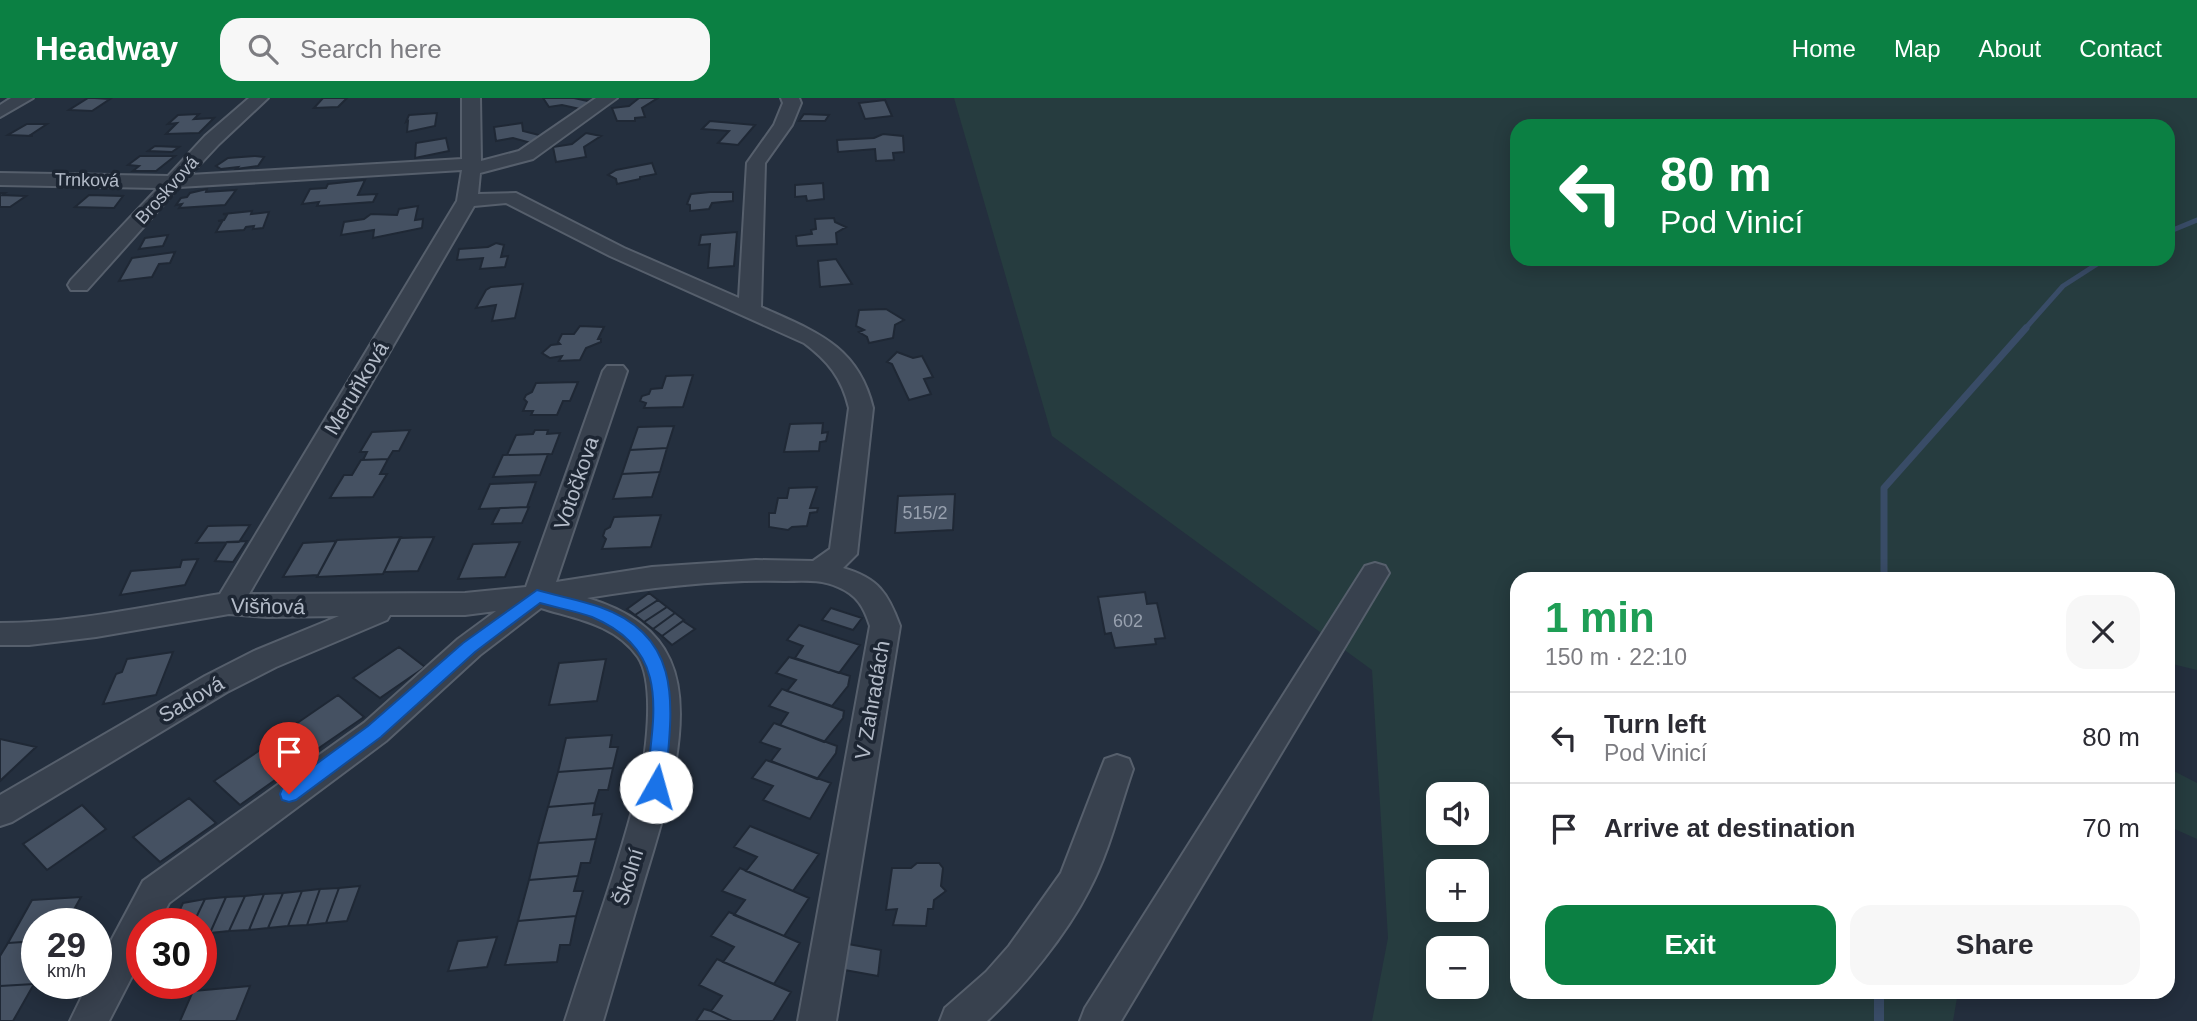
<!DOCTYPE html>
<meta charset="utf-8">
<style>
body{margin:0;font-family:Arial,sans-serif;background:#f7f7f7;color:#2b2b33;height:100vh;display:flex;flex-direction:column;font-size:26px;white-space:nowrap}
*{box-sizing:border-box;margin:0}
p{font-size:23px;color:#7c7c81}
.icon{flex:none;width:38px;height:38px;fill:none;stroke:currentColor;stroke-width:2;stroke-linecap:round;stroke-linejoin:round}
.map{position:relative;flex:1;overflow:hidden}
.panel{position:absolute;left:1510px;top:474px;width:665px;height:427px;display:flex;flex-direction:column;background:#fff;border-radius:21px;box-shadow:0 4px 18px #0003}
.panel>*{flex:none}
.guide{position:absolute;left:1510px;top:21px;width:665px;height:147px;border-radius:21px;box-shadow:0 4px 18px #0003;background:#0b8043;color:#fff;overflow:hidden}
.buttons{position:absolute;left:1426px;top:684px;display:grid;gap:14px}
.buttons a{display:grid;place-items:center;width:63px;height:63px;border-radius:14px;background:#fff;box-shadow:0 4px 18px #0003;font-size:35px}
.speed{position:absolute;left:21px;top:810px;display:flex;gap:14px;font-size:35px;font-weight:700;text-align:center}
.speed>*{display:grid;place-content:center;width:91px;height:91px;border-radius:50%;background:#fff;box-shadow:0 4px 18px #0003;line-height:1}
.speed small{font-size:18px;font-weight:400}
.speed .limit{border:10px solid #d22;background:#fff;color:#111}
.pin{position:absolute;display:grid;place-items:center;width:60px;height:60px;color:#fff;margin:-72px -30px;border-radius:50% 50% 50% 0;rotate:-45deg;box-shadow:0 0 7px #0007}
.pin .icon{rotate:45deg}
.me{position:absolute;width:77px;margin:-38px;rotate:7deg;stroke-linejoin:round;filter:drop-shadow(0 0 5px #0008)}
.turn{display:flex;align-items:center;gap:24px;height:147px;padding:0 35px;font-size:32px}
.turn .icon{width:91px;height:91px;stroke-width:2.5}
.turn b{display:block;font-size:49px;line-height:60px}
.round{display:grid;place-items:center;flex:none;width:74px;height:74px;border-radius:21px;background:#f7f7f7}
.headline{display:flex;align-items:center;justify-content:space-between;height:119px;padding:0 35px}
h1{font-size:42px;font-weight:800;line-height:52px;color:#1e9e55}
.button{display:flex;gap:14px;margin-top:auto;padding:14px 35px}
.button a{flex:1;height:80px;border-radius:21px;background:#0b8043;color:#fff;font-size:28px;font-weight:800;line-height:80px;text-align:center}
.button a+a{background:#f7f7f7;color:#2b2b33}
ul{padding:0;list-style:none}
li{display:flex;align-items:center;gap:21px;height:91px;padding:0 35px;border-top:2px solid #e1e1e2}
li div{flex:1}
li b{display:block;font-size:26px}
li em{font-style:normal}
header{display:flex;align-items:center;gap:42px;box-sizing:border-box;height:98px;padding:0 35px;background:#0b8043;color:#fff}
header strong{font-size:33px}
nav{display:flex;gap:38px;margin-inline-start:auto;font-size:24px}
.search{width:490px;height:63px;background:#f7f7f7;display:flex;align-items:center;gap:18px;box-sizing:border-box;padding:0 24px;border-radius:21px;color:#7c7c81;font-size:26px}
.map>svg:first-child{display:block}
</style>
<header>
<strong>Headway</strong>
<div class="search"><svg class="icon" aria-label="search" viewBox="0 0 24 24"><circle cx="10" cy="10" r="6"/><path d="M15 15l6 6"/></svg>Search here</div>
<nav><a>Home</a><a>Map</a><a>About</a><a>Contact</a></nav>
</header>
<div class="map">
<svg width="2197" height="923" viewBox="0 0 2197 923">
<rect width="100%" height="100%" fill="#242f3e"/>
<path fill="#263c3f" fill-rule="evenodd" d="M954,0H2197V572L2168,565V481H1517V894H1958L1953,923H1372L1388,840L1372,572L1052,338ZM1517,28H2168V161H1517ZM1438,696H1477V735H1438ZM1438,774H1477V812H1438ZM1438,850H1477V889H1438Z
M2168,670L2197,685V741L2168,728Z"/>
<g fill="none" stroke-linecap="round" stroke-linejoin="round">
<path stroke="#394c67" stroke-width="5" d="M2168,134L2197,122
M2024,232L2063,188L2105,161"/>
<path stroke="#394c67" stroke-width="7" d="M1884,481V390L2026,230"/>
<path stroke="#394c67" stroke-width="10" d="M1879,894V923"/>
</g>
<path fill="#455162" stroke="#1f2835" stroke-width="2" d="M88,0H95L110,1L92,13L69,12Z
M323,0H347L338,9L314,10Z
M543,0H574L592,4L580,11L562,7L549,9Z
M639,0H658L642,10L645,19L635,20V23H617L612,10L629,8Z
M885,2L892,18L865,21L859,5Z
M437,15L435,28L407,34L408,23L406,24L409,17Z
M199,16L194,21L214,20L199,35L166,36L177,25L168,26L178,17Z
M804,16L829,17L825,23H799Z
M710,23L755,27L738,47L718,45L729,33L702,31Z
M522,25L523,33L543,38L531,45L513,40L496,43L494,29Z
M27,26H47L29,38H33L8,37Z
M586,35L601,38L584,49L586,59L556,64L553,49L572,46Z
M883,36L903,38L904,54L893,55L894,62L876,63L875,51L838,54L837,42L874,40Z
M446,40L449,53L415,60L416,45Z
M155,48L179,49L172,54L148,53Z
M140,58H175L156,73H133L139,68L128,67Z
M255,58L264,59L258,68L236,71L238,69L221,71L216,68L228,60Z
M652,65L656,76L640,79V81L617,86L616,81L608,77L616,72Z
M365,82L358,97L377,96L373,104L317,108L319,104L302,106L310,91L326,90L328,86Z
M823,85L824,101L807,103L806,98L795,99V87Z
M207,91L206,94L236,92L225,107L179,110L182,106L176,107L181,100L187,99L190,95Z
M710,94H733V103L712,105L709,111L690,113V107L687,106L691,96Z
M0,95H5L2,97L26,98L10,109H0Z
M89,97L123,98L114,110L75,109Z
M418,108L415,122L423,121L422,130L373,140L374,132L341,137L344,124L364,121L371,116L397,117L399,111Z
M252,113L251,116L269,114L263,130L253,131L254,128L246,129L244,132L216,134L223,122L218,123L224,122L227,117L223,116Z
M834,120L835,124L846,129L836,135L837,146L797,148L796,138L812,136L811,132L816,131L815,121Z
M737,134L734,168L708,170L710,146L699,147L701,137Z
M168,137L163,148L139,151L145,140Z
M496,145L504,147L501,159L508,158L505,169L480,171L483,160L457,162L459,151L488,149Z
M175,154L170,165L159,166L152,179L119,183L132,160Z
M836,161L852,186L820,189L818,163Z
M523,186L515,220L492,223L496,207L476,210L486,192L491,189Z
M886,211L904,222L895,227L893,240L869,245L867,239L859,234L864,232L856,228L859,212Z
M580,228L604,229L598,241H601V244L586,250L580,262L559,263L562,258L550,260L542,255L551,247L560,246L558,244L562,236H574Z
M897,254L913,260L922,258L933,279L924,281L931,296L909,302L892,266L887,264Z
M693,277L683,309L644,310L646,305L640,303L642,298L649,296L651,291L662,290L666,278Z
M578,284L570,303H563L557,317H531L533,313H523L527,304L524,301L526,297L532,294L536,285Z
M823,325L822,335L828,334L826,343L820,344L819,353L784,354L790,326Z
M674,328L667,350L630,352L638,329Z
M410,332L399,353H393L388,361L363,362L367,354H360L372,334Z
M535,332H548L547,336L560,335L552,356L507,357L516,337L533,336Z
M667,350L660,374L622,376L630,352Z
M548,356L540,377L493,379L503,357Z
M388,361L380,376H387L373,399L330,400L344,377H352L361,362Z
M660,374L652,399L613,401L622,376Z
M536,384L527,409L479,411L490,386Z
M817,389L810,410H818L817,414L810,415L807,428L792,429L788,432L769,429V415H775L778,400H787L789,390Z
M955,396L953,432L895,435L898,398Z
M527,409H529L522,425L492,426L500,410Z
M661,417L651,449L602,451L606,441L603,438L605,432L610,429L614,419Z
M250,427L239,444L196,445L208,428Z
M401,439L383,476L317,479L337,442Z
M434,439L418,473L384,474L400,440Z
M247,443L233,464L215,463L227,444Z
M336,443L318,477L283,479L303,445Z
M520,444L505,479L458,481L473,446Z
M198,461L185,487L120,497L131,473L180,469L182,462Z
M1145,494L1147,506L1157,505L1165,540L1155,541L1156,546L1115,550L1111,535L1105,536L1098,499Z
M649,495L658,502L635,517L627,511Z
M658,502L667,509L644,524L635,517Z
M667,509L675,515L653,531L644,524Z
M831,510L862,520L853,532L822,522Z
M675,515L684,522L662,538L653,531Z
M683,523L695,531L672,547L662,538Z
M799,527L860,547L839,575L795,560L803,548L787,542Z
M399,549L425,569L380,600L353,580Z
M173,554L156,597L103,606L116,576L122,574L127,561Z
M789,559L850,578L848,588L832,608L787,593L796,582L776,575Z
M606,561L597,603L549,607L559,565Z
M782,591L844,613L843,620L824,644L780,627L788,615L769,608Z
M338,597L364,619L316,652L290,630Z
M774,625L837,648L836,655L817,681L771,663L780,651L760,644Z
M612,637L610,649H618L613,670L558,674L566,640Z
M0,641L36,649L0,683Z
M266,648L292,670L240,707L214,683Z
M766,662L831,685L810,721L763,702L773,688L752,680Z
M613,670L608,692H599L595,705L548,709L558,674Z
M189,700L216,725L160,764L133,739Z
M595,705L593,717L602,716L596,741L538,745L548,709Z
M82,707L106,731L47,772L23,746Z
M750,728L819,756L793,793L746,773L757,759L734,749Z
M596,741L590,765H581L578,778L529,782L538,745Z
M917,765H939L943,770L941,788L946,793L934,802L933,811H928L926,828L893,827L897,811L886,812L892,770H911Z
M740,770L809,800L784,838L734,817L745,802L722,793Z
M578,778L574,793H583L576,818L518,823L529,782Z
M360,788L347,823L326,825L339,790Z
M339,790L326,825L307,827L320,791Z
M320,791L307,827L288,828L302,793Z
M302,793L288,828L268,830L283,795Z
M283,795L268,830L249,832L264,796Z
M264,796L249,832L229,833L245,798Z
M245,798L229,833L210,835L226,799Z
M81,799L66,826H37V843L8,845L32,802Z
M226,799L210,835L201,836V826H193L205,801Z
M205,801L193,826H173L183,805Z
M729,814L800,845L774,886L723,864L734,849L711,838Z
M576,818L570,847H560L557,864L505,867L518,823Z
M497,839L487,869L448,873L458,843Z
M37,843V880L34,886L0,888V858L8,845Z
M848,846L881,852L878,878L839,871Z
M717,861L791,894L773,923H732L711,913L722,898L699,887Z
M34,886L13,923H0V888Z
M250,888L236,923H180L193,893Z
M704,911L711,913L732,923H696Z"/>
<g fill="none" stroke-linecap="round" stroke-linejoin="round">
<defs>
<path id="minor" d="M11,0H33L0,19V7Z
M249,0H268L219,46L190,77L462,61V0H480L481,63L519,53L596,0H617L533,61L480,75L478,96L516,95L624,150L739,200L747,65L774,27L783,5L781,0H799L801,5L792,27L765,65L761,209C814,233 858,247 873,310L857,456L843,470C878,480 888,495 900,528L836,923H798L870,528C864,509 857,497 838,489C821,481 803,483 785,483C719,481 653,489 587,500C621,510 655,528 670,562C698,623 660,729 642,790C629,834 616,879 603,923H565C589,847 619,767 638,690C646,660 656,586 638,559C615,526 576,521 541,510L480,557L386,643L169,805L158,826H142V859L109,923H70L88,886H96V871L143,783L364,625L458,541L496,513L465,517H390L387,522L276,569L227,594L12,724L0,728V697L205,578L254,553L339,518L267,519L229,516L96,539L29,547H0V525C74,525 147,508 220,496L457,103L462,72L179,89L87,192H71L68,187L71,182L158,90L0,87V75L168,78L205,38ZM506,105L610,158L804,245C828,263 842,280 849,310L830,451L813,463L756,462L652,469L556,484L627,273L623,268H607L603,273L526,489L465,495L249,496L474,108Z
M1375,465L1385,468L1389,475L1121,923H1080L1085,910L1365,468Z
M1117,657L1129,661L1133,671C1119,711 1109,755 1089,792C1066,837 1024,889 987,923H940L945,910L986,874L1009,848L1061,775L1101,671L1105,661Z"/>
</defs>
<use href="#minor" stroke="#565f6c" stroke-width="4"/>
<use href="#minor" fill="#38414e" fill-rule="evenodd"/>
</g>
<path fill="#1a73e8" stroke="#114b97" stroke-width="2" d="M537,492C558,498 580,502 600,509C688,540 671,615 665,689L662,694L656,697L649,694L646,689C653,618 673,553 592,519C576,513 557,510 540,505L475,554L381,639L296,702L289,704L282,702L280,696L282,691L368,628L463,545Z"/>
<g text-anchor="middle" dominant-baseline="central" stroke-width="7" stroke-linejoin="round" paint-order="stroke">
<g font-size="18" fill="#b4bcc9" stroke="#1d2633">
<text transform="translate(87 82) rotate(1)">Trnková</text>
<text transform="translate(167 92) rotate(-48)">Broskvová</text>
</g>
<g font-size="18" fill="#98a1af">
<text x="925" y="415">515/2</text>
<text x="1128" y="523">602</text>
</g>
<g font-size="21" fill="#b4bcc9" stroke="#1d2633">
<text transform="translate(356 290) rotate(-59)">Meruňková</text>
<text transform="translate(576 385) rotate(-71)">Votočkova</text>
<text transform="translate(268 508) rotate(1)">Višňová</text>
<text transform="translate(191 601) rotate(-30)">Sadová</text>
<text transform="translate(872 602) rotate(-80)">V Zahradách</text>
<text transform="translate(628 779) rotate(-73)">Školní</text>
</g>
</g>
</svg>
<div class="buttons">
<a><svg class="icon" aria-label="sound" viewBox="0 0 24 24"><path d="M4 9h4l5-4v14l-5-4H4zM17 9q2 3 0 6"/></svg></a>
<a>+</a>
<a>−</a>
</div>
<div class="speed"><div>29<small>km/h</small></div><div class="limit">30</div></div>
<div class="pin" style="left:289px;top:696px;background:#d93025"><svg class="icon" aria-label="arrive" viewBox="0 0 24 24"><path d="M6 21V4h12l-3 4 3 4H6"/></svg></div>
<svg class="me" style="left:656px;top:689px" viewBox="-20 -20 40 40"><circle r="19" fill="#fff"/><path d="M0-13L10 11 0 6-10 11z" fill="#1a73e8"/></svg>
<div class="guide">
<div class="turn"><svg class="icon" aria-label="left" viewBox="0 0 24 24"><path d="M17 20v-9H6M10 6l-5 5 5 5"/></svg><div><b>80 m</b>Pod Vinicí</div></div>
</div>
<section class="panel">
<div class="headline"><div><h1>1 min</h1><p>150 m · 22:10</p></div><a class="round"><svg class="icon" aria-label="close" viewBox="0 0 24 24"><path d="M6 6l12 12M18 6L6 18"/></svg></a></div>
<ul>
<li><svg class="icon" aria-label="left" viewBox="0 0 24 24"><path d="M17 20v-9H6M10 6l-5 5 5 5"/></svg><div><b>Turn left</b><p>Pod Vinicí</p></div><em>80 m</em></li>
<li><svg class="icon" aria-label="arrive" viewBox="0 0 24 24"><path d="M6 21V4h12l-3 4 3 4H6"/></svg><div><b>Arrive at destination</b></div><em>70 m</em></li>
</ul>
<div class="button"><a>Exit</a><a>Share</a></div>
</section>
</div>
